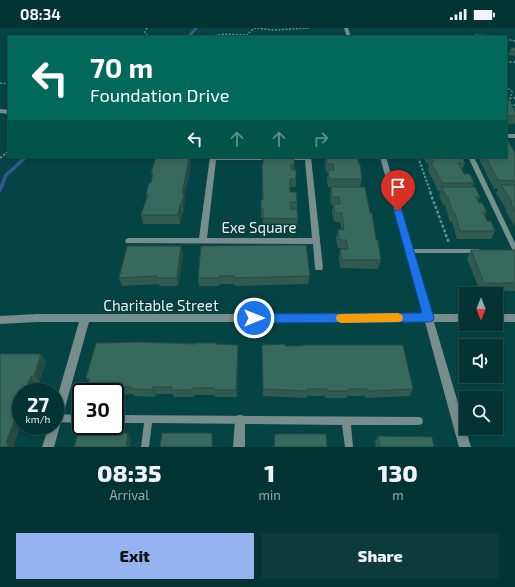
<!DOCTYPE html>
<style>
body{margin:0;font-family:"Exo 2",sans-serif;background:#0d3b3c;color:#f1f3f6;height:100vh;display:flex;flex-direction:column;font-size:15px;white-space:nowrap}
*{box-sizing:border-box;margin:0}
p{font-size:13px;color:#97aaac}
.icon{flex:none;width:22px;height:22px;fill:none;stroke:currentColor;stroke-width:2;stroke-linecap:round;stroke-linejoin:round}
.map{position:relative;height:419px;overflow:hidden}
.side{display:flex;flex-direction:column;background:#043334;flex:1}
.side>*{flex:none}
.hud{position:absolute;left:8px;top:8px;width:499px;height:122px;border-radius:0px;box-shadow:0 2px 6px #0003,0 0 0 1px #254e4f;background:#00695c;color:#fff;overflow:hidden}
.needle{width:26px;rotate:180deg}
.fabs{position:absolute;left:459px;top:259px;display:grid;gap:8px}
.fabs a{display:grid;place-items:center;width:44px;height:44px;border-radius:0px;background:#043334;box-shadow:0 2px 6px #0003,0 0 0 1px #254e4f;font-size:20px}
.speed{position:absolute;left:12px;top:355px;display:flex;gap:8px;font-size:20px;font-weight:700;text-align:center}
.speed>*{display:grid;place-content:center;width:52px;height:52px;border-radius:50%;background:#043334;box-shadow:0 2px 6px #0003,0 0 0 1px #254e4f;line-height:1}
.speed small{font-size:10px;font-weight:400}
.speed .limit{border:2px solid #111;border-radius:6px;background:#fff;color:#111}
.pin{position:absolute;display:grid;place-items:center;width:34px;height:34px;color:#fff;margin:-41px -17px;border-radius:50% 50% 50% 0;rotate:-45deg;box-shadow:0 0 4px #0007}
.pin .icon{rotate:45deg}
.me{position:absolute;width:44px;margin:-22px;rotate:90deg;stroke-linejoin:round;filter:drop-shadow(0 0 3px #0008)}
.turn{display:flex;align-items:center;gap:14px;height:84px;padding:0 16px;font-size:18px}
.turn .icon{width:52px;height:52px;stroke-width:2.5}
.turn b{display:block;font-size:28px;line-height:34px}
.lanes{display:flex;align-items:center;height:38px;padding:0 16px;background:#0003;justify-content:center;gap:20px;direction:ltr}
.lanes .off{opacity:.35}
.eta{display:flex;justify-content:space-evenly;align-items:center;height:68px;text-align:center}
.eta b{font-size:24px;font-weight:800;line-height:28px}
.action{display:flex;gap:8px;margin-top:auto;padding:8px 16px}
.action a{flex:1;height:46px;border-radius:0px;background:#95b2f1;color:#111;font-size:16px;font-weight:800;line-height:46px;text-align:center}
.action a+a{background:#0d3b3c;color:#f1f3f6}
.status{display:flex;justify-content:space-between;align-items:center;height:28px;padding:0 20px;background:#043334;direction:ltr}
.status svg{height:11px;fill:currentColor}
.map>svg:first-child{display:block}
</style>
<div class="status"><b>08:34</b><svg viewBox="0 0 49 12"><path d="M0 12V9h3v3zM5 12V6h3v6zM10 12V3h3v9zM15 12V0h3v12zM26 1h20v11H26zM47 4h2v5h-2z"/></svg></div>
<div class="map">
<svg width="515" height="419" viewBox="0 0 515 419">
<rect width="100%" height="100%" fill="#054445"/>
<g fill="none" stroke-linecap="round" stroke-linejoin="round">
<path stroke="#305a90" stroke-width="3" d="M188,9L196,0"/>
<path stroke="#305a90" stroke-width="3.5" d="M0,162L6,147L26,129"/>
<path stroke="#5f8f90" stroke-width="1.5" stroke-dasharray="2 1.5" stroke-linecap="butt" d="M147,0L145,4L148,9
M254,0L274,2L310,0
M148,8L172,9
M208,9L224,6L247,7L254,0
M469,9L477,7L498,9
M506,11L515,13
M506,34H515
M0,55L9,56
M506,58L512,64L509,74
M506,70H515"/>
<path stroke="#5f8f90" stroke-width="2" stroke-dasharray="2.5 1.5" stroke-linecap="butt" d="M509,73L515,84
M506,77H515
M418,129L431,165
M0,130L9,123"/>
<path stroke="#5f8f90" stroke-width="2.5" stroke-dasharray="3 2" stroke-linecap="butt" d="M430,164L449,215"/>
<path fill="#778e8d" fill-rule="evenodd" d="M468,129H474L515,215V223H513L512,221Z
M408,221H479L480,223L479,225H408L407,223Z
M55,386L81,387V395L56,394H55Z
M115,387L419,389L422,390L423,393L422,396L419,397H351L353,419H345L342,397L152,395L149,419H141L144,395H115Z"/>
<path fill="#778e8d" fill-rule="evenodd" d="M344,0H348L351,9H347Z
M0,81L9,82V86L0,85Z
M506,106H515V110H506Z
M210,129H311L323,240L322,242H316L315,240L313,216L126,215L125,213L126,211L129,210H199ZM216,132H305L312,210H207Z
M380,129H386L432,286H466V294H434L471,419H459L425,294H89L54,419H42L49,398H55V377L79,294H37L0,296V288L37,286H423Z
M496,286H515V294H496Z
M240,387L244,388L245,392V419H233L235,392L236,388Z"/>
</g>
<path fill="#305a50" d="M515,20V28L508,27L510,23Z
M506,72L515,83V95L514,96H506Z
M515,125V199L505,182L506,181L496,165L498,161H494L478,129H506Z
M326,129H359L358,132L362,151L360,159L376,212L381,232L378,241L340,240L339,229L340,221H345L338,220L336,210L338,201L342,202L340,194H334L332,184L333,177H331L330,167L331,159H328L327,150L328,144H326L325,136Z
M424,129H462L465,135L462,142L464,146L474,155L472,159L480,169L478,173L479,175L487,184L485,188L487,193L495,203L491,211H457L452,194H450L445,177H443L439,168L441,163H438L428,142L429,139L428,135H426Z
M262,136L294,137V142L296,151V159H290V164L297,174V181L298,191L297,199H262L263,190H261V172H262Z
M190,144L184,168L185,173L183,185H182L180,196H143L141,187L147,169L146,166L151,155L152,148L151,145Z
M201,218L310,248L308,256L235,258L234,256H219V258H199L198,250Z
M471,222H515V263H480L467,231Z
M183,226L178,258H159V256L122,258L119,250Z
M196,316H217L238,324L237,369H215L214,367H194V369H174L173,366H156L155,369L134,368L133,366L115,367V364H89L87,360L89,353L86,350Z
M262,317L285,318L413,361L410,368L366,370L365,368H347L346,370H326L325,368H307L306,370L263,368Z
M0,326H41L46,334L39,355H36L21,364V398H24V399H20L13,419Z
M378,408L434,419H376L375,414Z"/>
<path fill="#274a41" d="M189,129H191L190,144L184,168L185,173L183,185L182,176V165Z
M180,176L182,185L180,196L178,187Z
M181,218L183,226L178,258L177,250Z
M238,317V324L237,369L236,362Z
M41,326L46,334L39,355L34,348Z
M31,348L36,355L33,364H25Z
M153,359L156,366L155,369L153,362Z
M21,383V396L18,393Z
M14,393L20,399L13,419H7L6,415Z
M128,405L131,411L130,419H126Z
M212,405L213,411V419H212Z"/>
<path fill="#38695d" stroke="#274a41" d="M512,19L515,20V24L510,23Z
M506,72H508L515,83V88H506Z
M506,109L515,125V153L498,152L486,129H506Z
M156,129H189L188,136L182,165H184L182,176H180L178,187H141L148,166H146L149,155H151L153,145H151Z
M263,129H294V137H291V142H296V151H290V164H296L297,174H291V181H297L298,191L263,190V181H261V172H263L262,136H263Z
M326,129H357L359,136H360L362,151H329L328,142H334L333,136H327Z
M431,129H462L465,135H458L464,146H470L474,155H442L431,134H434Z
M501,157H515V183L510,174H512Z
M331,159H365L370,185H372L376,212H378L381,232H342L340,221H348L346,212H339L338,201L344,202L342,185H335L333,176H340L339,169H332Z
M442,159H475L480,169H476L479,175H482L487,184H483L487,193H491L495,203H460L455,185H453L448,169H446Z
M306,217L310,248L234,250V248H219V250H198L201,218Z
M127,218H181L177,250H157V248L119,250Z
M471,222H515V255H484Z
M139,314L196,316V315H217L216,316L238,317L236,362H214V360H192V362H171L172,359H153V362L131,361V359L87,360L90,350H86L96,315Z
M285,316V318H303V317H403L413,361L368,363V361H348L349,363H327V361H307L308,363L263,361L262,317Z
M0,326H41L34,348H31L25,364H21V383L18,393H14L6,415H9L7,419H0Z
M78,405H128L126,419H74Z
M162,405H212V419H160Z
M275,406H326L327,419H274Z
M378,408L432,409L434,419H380Z"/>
<path fill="#1a73e8" stroke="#114b97" d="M398,180L402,183L434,290L433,293L429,294L254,295L250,294L249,290L250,287L254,286L422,285L394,183Z"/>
<path fill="#f59e0b" d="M398,285L402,287L403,290L402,293L398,294L341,295L337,293L336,290L337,287L341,286Z"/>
<g text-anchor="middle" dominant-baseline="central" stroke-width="3" stroke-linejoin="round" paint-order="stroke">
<g font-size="15" fill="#dbf6f6" stroke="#0c3838">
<text x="259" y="199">Exe Square</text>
<text x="161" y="277">Charitable Street</text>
</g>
</g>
</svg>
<div class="fabs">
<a><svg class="needle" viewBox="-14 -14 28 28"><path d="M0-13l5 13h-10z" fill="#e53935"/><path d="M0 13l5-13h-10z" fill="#97aaac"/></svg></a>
<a><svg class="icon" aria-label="sound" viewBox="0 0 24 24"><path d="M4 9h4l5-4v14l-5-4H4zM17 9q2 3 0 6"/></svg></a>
<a><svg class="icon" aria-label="search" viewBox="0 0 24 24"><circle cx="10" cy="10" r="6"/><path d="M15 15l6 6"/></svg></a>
</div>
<div class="speed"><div>27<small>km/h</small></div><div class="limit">30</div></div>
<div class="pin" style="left:398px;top:183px;background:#d93025"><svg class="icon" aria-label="arrive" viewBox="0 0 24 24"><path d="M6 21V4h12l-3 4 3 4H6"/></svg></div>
<svg class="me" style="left:254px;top:290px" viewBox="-20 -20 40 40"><circle r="17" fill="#1a73e8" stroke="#fff" stroke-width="3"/><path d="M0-11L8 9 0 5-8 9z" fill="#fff"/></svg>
<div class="hud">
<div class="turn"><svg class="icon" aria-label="left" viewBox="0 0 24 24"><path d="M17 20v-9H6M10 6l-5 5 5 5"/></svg><div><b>70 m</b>Foundation Drive</div></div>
<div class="lanes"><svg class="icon" aria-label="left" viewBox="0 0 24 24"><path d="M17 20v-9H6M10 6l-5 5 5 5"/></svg><svg class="icon off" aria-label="ahead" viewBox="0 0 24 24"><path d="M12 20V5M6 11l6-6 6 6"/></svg><svg class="icon off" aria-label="ahead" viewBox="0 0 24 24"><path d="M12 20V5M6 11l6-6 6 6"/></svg><svg class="icon off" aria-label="right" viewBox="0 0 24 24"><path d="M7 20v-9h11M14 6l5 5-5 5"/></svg></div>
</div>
</div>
<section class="side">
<div class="eta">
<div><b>08:35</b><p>Arrival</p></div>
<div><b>1</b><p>min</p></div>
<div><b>130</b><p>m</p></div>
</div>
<div class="action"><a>Exit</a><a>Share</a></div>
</section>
